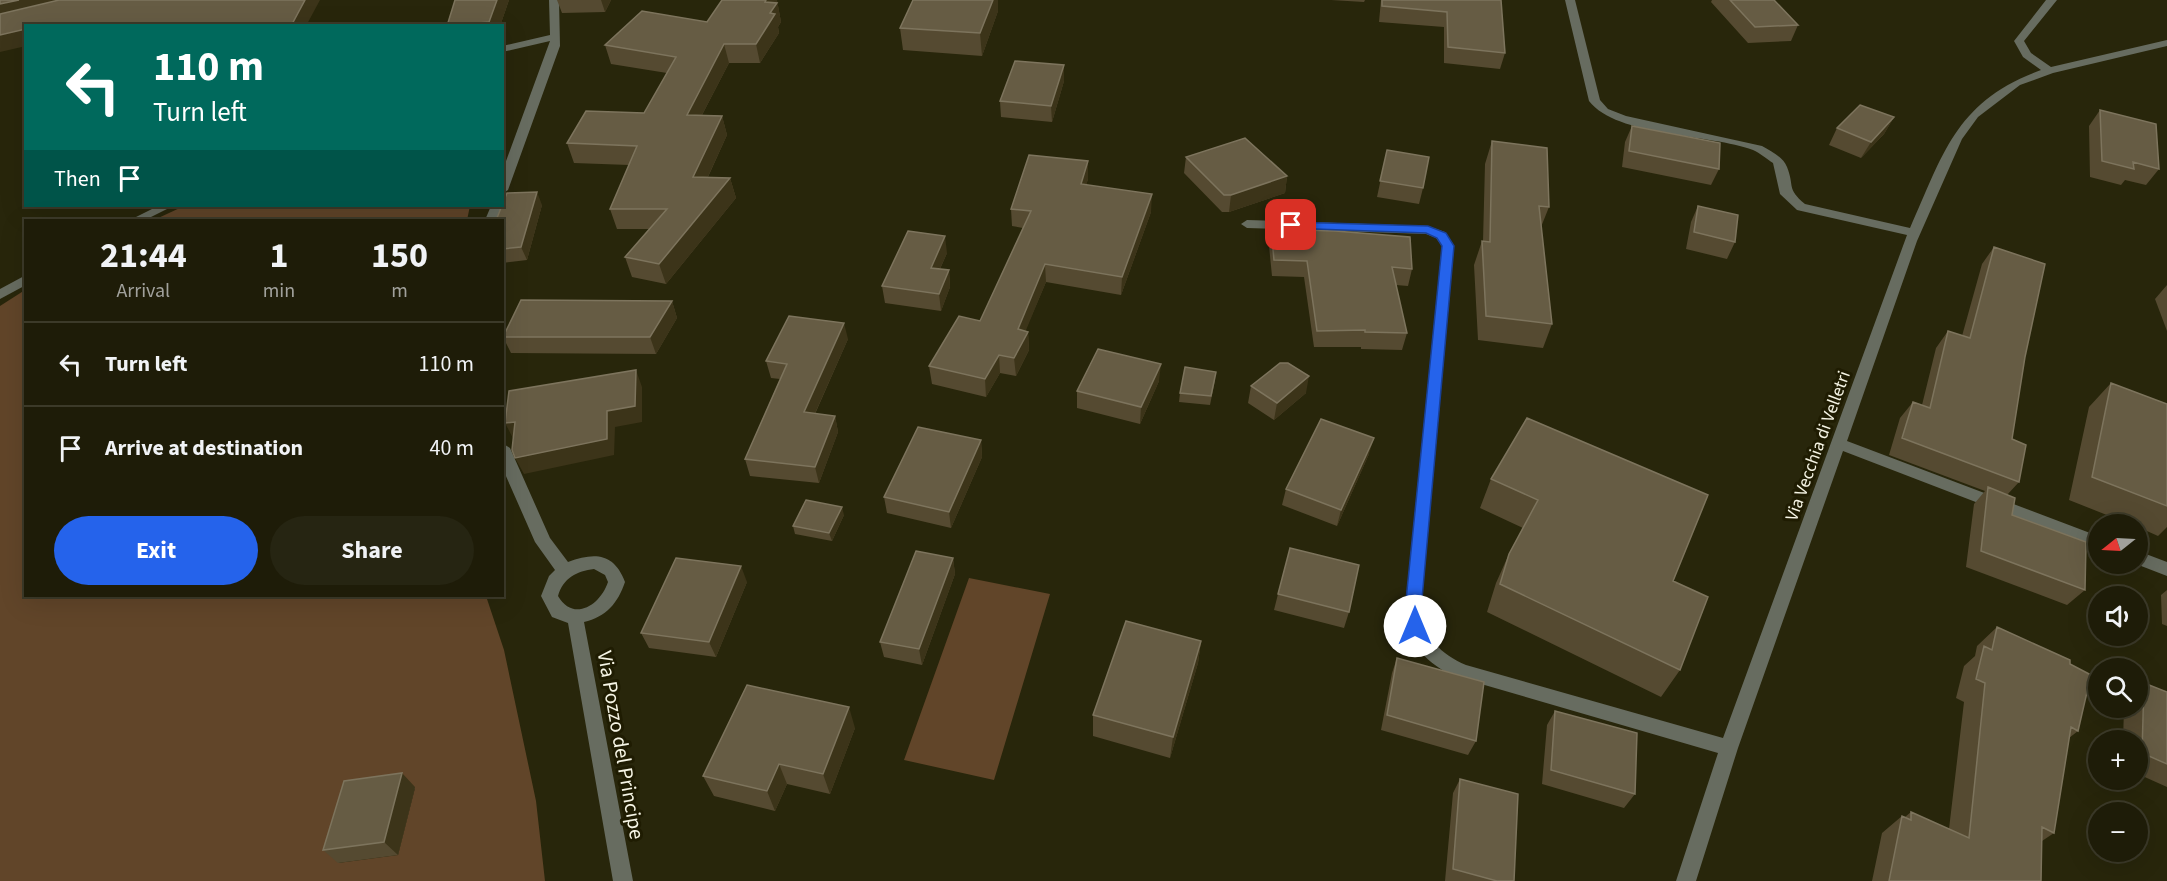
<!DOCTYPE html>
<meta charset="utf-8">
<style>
body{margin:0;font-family:"Source Sans 3",sans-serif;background:#262512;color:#f1f3f6;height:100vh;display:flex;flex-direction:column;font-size:22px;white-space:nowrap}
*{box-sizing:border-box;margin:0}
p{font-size:20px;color:#a1a19c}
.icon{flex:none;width:33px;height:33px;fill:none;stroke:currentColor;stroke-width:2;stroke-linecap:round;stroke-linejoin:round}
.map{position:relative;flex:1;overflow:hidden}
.side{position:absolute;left:24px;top:219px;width:480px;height:378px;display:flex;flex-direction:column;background:#1e1c08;border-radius:0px;box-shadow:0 6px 24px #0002,0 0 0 2px #3c3a29}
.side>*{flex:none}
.banner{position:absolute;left:24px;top:24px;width:480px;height:183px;border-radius:0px;box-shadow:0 6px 24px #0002,0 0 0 2px #3c3a29;background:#00695c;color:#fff;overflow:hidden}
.needle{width:39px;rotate:252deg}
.tools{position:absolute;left:2088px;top:514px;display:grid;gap:12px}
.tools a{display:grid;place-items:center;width:60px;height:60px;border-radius:50%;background:#1e1c08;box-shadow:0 6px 24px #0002,0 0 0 2px #3c3a29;font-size:30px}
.pin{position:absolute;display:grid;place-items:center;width:51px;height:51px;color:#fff;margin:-26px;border-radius:12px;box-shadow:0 3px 9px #0006}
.me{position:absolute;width:66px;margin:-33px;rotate:0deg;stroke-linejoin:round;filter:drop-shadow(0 0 4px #0008)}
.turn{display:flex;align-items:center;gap:21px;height:126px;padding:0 30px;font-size:27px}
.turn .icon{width:78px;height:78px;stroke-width:2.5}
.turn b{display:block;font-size:42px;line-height:51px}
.then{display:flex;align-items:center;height:57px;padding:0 30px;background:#0003;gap:12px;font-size:22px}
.eta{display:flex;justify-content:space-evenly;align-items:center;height:102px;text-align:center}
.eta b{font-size:36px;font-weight:700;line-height:42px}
.button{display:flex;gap:12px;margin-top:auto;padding:12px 30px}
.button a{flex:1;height:69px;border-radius:36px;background:#2563eb;color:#fff;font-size:24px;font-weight:700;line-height:69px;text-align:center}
.button a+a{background:#262512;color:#f1f3f6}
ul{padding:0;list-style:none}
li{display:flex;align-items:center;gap:18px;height:84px;padding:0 30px;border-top:2px solid #3c3a29}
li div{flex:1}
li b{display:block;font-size:22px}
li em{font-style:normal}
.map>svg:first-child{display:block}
</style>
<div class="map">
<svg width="2167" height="881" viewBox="0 0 2167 881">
<rect width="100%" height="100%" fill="#28260b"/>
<path fill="#614529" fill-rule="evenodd" d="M184,206H470L467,220H154Z
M25,290L26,596H486L504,650L536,801L545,881H0V306ZM415,788L398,855L338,863Z
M969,578L1050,594L994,780L904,760Z"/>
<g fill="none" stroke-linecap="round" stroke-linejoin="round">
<path fill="#676c60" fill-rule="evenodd" d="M549,0H559L560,46L508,190L502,194V172L550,41L502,52V46L550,35Z
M1565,0H1575L1600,100L1608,109L1626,116L1762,146C1771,151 1783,157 1787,167C1795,187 1786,188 1805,204L1910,228C1944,152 1956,101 2041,70L2023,57L2014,41L2046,0H2057L2024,41L2031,53L2051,67L2167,40V46L2053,73L2020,85L1978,117L1962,139L1917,241L1847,441L2098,536V549L1843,451L1738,748L1696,881H1676L1718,753L1457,677C1427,665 1407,643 1405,610L1442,246L1436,238L1426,234L1247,228L1241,224L1247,220L1428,226L1445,232L1454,246L1421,610C1424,638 1441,654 1466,665L1723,738L1907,235L1797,210L1780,194L1773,163C1767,159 1760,153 1753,150C1711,134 1617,137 1589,101Z
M502,205L503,206L497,220H485L491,206Z
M158,206H173L145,220H130Z
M26,275V285L0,299V289Z
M502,443L510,448L550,538L568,562C595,552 614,553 625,582C618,603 606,617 584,622L633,881H613L568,623L552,617L541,596L549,576L555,570L535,542L502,467ZM594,569L605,575L608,582C600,606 573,622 558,596C563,578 577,571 594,569Z
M2138,551L2167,562V576L2136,564Z"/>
</g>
<path fill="#554a31" d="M455,0H509L500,26H447Z
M557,0H611L605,12L562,13Z
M913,0H998V11L982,56L903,50L900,28Z
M1331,0H1365L1364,2Z
M1381,0H1501L1505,53L1500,69L1444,63V27L1379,22Z
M1712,0H1774L1798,25L1791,41L1748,43L1711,2Z
M778,6L781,22L778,27L779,33L760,63H729L702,115L722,116L727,135L708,177L730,178L736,198L666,284L632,277L625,257L649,229H617L610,209L629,165L574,163L567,143L644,113L667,73L611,64L605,45Z
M1064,65V81L1052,122L1001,117L1000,101Z
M2100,110L2159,169L2146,185L2125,180L2121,185L2090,177L2089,126Z
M1894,117L1884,134L1861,158L1829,145L1837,128Z
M1632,126L1719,169L1711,185L1622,167L1625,142Z
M1492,141L1549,207L1541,227L1552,324L1543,348L1478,340L1474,265L1482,241H1483L1485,164Z
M1387,150L1423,188L1419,204L1377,197Z
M1186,157L1287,176L1285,193L1229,212H1222L1184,173Z
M1088,161V179L1086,185L1151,212L1121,295L1046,282L1025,331L1028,332L1029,350L1016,376L1000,373L986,397L932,384L929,366L980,321L1023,228L1012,226L1011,209Z
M542,205L527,260L502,263V220L497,218Z
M1698,206L1735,242L1727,259L1686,249L1691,222Z
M1271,229L1412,269L1408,286L1396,285L1407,333L1402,350L1361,349V347H1314L1304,277L1272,276L1269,246Z
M1994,247L2025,357L2012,439L2019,482L2007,495L2012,515L2085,590L2067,605L1966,567L1974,504L1985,491L1889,455L1900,418L1913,402L1922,405L1936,348L1948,331L1962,336L1982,264Z
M947,253L940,269L949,270L950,287L941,311L885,303L882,286Z
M2167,285V331L2155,299Z
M672,301L677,318L656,354L511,353L503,337Z
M848,339L815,414L835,416L838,432L819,483L750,476L745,459L780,379L771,378L766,361Z
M1215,380L1210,405L1179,402L1180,393Z
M1159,381L1140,424L1077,408V391Z
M2111,383L2167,404V527L2158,536L2138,527V525H2132L2069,500L2089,407Z
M1251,386L1306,393L1274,420L1248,403Z
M1527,418L1673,581L1680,670L1661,697L1487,612L1496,583L1509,554L1523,528L1480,508L1491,479Z
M981,440L982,457L951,528L887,513L884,497Z
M1369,454L1337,526L1282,505L1286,489Z
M844,515L832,541L795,534L793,526Z
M953,558L955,574L922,665L884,657L880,642Z
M747,582L716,657L649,648L641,633Z
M2167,590V626L2162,624L2161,595Z
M1278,594L1349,612L1344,628L1274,610Z
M1997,627L2070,664L2078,731L2069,738L2054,833L2042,841L2041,881H1872L1882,833L1902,816L1905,817L1911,812L1949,829L1964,702L1956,698L1964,666L1975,656L1977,646Z
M1201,641L1198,663L1170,758L1093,736V715Z
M1397,658L1476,741L1468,755L1381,730L1392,673Z
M2144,683L2167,692V787L2138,774V741H2123L2124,708H2138V688Z
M1555,711L1635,794L1624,808L1542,784L1547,725Z
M855,728L830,794L787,784L775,811L714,796L703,776Z
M1460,779L1514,881H1445L1453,793Z
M415,787L398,855L338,863L323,850Z"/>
<path fill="#3c3419" d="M19,0H90L0,21V4Z
M305,0H320L306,26H291Z
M497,0H509L500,26H490L489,22Z
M601,0H611L605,12Z
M766,0H777L781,22L778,27L779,33L760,63L756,44L765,2Z
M993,0H998V11L982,56L980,33Z
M26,29V46L0,52V35Z
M724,44L729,63L692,134L687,115Z
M1064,65V81L1052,122L1051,106Z
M722,116L727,135L699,196L693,177Z
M1894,117L1884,134L1861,158L1871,142Z
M1088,161V179L1081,202V184Z
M1287,176L1285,193L1229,212L1231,195Z
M730,178L736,198L666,284L659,264Z
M537,192L542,205L527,260L521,247Z
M1152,194L1151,212L1121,295L1122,277Z
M945,236L947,253L933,284L931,268Z
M1045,264L1046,282L1019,347L1018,329Z
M949,270L950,287L941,311L939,294Z
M672,301L677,318L656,354L650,337Z
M844,323L848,339L808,429L804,412Z
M1028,332L1029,350L1016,376L1014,358Z
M999,355L1000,373L986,397L985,379Z
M1161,364L1159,381L1140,424L1141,407Z
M636,370L642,387V422L615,427L614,455L524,474L515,458L607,411Z
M1309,376L1306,393L1274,420L1277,403Z
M835,416L838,432L819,483L815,467Z
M515,422L514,440L505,423Z
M1374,438L1369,454L1337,526L1341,510Z
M981,440L982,457L951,528L949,512Z
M842,507L844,515L832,541L829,533Z
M953,558L955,574L922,665L919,649Z
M741,566L747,582L716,657L709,642Z
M1201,641L1198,663L1170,758L1173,737Z
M849,707L855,728L830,794L823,774Z
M779,764L787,784L775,811L767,791Z
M402,773L415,787L398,855L384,842Z"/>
<path fill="#665c44" stroke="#7d745d" stroke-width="1.5" d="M0,0H19L0,4Z
M59,0H305L291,26H46V24L41,26H26V29L0,35V14Z
M455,0H497L489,22L447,26Z
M722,0H766L765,2L777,3L770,13L775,14L756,44H724L687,115L722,116L693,177L730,178L659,264L625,257L667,209H610L637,146L567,143L586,111L644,113L676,57L605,45L642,11L707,22Z
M913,0H993L980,33L900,28Z
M1382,0H1501L1505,53L1448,47L1447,12L1382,6Z
M1730,0H1774L1798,25L1755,27Z
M1015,61L1064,65L1051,106L1000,101Z
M1860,105L1894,117L1871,142L1837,128Z
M2100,110L2156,124L2159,169L2133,162L2134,169L2102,161Z
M1632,126L1720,143L1719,169L1629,151Z
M1245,138L1287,176L1231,195H1224L1186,157Z
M1492,141L1547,148L1549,207L1539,206L1552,324L1486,316L1482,241L1490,242Z
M1387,150L1429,157L1423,188L1380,181Z
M1029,155L1088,161L1081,184L1152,194L1122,277L1045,264L1018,329L1028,332L1014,358L999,355L985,379L929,366L959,316L980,321L1031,211L1011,209Z
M537,192L521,247L502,249V220H489L490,218H497L507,193Z
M1698,206L1738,215L1735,242L1694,232Z
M1271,229L1335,231L1410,237L1412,269L1392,267L1407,333L1365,332V330L1317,331L1307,261L1274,260Z
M908,231L945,236L931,268L949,270L939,294L882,286Z
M1994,247L2045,264L2025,357L2012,439L2026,445L2019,482L1902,438L1913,402L1930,408L1948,331L1970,338Z
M521,300L672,301L650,337H503Z
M789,316L844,323L804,412L835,416L815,467L745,459L787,364L766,361Z
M1098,349L1161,364L1141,407L1077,391Z
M1280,363H1288L1309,376L1277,403L1251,386Z
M1185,367L1216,372L1211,396L1180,393Z
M636,370L635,406L607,411V439L515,458L512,450L515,422L505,423L509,391Z
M2111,383L2167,404V506L2092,477Z
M1527,418L1708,495L1673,581L1708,597L1680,670L1500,584L1509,554L1538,500L1491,479Z
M1321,419L1374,438L1341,510L1286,489Z
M918,427L981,440L949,512L884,497Z
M1988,487L2015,498L2012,515L2086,542L2085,590L1981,551Z
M806,500L842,507L829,533L793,526Z
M1290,548L1359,565L1349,612L1278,594Z
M916,551L953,558L919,649L880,642Z
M676,558L741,566L709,642L641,633Z
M1126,621L1201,641L1173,737L1093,715Z
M1997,627L2070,660V664L2091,675L2078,731L2071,727L2054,833L2042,827L2041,881H1889L1902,816L1911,820V812L1969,838L1985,683L1976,679L1984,646L1992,650Z
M1397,658L1484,682L1476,741L1387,715Z
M2144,683L2167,692V764L2142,753Z
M747,685L849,707L823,774L779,764L767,791L703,776Z
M1555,711L1637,733L1635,794L1551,770Z
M402,773L384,842L323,850L344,781Z
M1460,779L1518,794L1514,881H1497L1453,869Z"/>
<path fill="#2563eb" stroke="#184099" stroke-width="1.5" d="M1291,222L1428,226L1446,233L1454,246L1421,610L1423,626L1420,630L1415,632L1409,630L1405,610L1442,246L1437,238L1426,233L1287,228L1285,225Z"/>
<g text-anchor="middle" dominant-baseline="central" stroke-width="6" stroke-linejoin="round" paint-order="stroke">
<g font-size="18" fill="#f6f5e5" stroke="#1f1c02">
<text transform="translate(1818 446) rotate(-70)">Via Vecchia di Velletri</text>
</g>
<g font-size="21" fill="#f6f5e5" stroke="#1f1c02">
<text transform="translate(621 745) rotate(80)">Via Pozzo del Principe</text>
</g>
</g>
</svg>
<div class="tools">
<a><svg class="needle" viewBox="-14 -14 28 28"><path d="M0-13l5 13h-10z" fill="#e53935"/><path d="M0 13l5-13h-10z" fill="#a1a19c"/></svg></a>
<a><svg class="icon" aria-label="sound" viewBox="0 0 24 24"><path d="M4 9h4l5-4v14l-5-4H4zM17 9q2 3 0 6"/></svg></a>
<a><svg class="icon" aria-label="search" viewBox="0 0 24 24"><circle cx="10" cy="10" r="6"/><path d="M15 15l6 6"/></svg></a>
<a>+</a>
<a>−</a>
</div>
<div class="pin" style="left:1291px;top:225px;background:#d93025"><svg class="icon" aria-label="arrive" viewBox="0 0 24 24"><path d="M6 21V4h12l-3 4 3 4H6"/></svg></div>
<svg class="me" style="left:1415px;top:626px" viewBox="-20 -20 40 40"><circle r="19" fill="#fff"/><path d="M0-13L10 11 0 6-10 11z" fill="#2563eb"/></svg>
<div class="banner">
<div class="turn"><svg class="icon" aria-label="left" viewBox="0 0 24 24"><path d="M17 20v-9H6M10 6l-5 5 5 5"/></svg><div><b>110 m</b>Turn left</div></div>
<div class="then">Then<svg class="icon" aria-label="arrive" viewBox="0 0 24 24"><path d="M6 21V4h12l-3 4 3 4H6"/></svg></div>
</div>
<section class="side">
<div class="eta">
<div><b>21:44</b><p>Arrival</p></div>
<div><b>1</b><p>min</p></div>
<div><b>150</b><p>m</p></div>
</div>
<ul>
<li><svg class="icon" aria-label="left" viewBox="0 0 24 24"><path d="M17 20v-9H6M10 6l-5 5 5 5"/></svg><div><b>Turn left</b></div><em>110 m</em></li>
<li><svg class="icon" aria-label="arrive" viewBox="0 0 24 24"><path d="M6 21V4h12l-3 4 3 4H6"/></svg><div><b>Arrive at destination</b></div><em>40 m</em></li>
</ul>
<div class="button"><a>Exit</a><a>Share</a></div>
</section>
</div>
